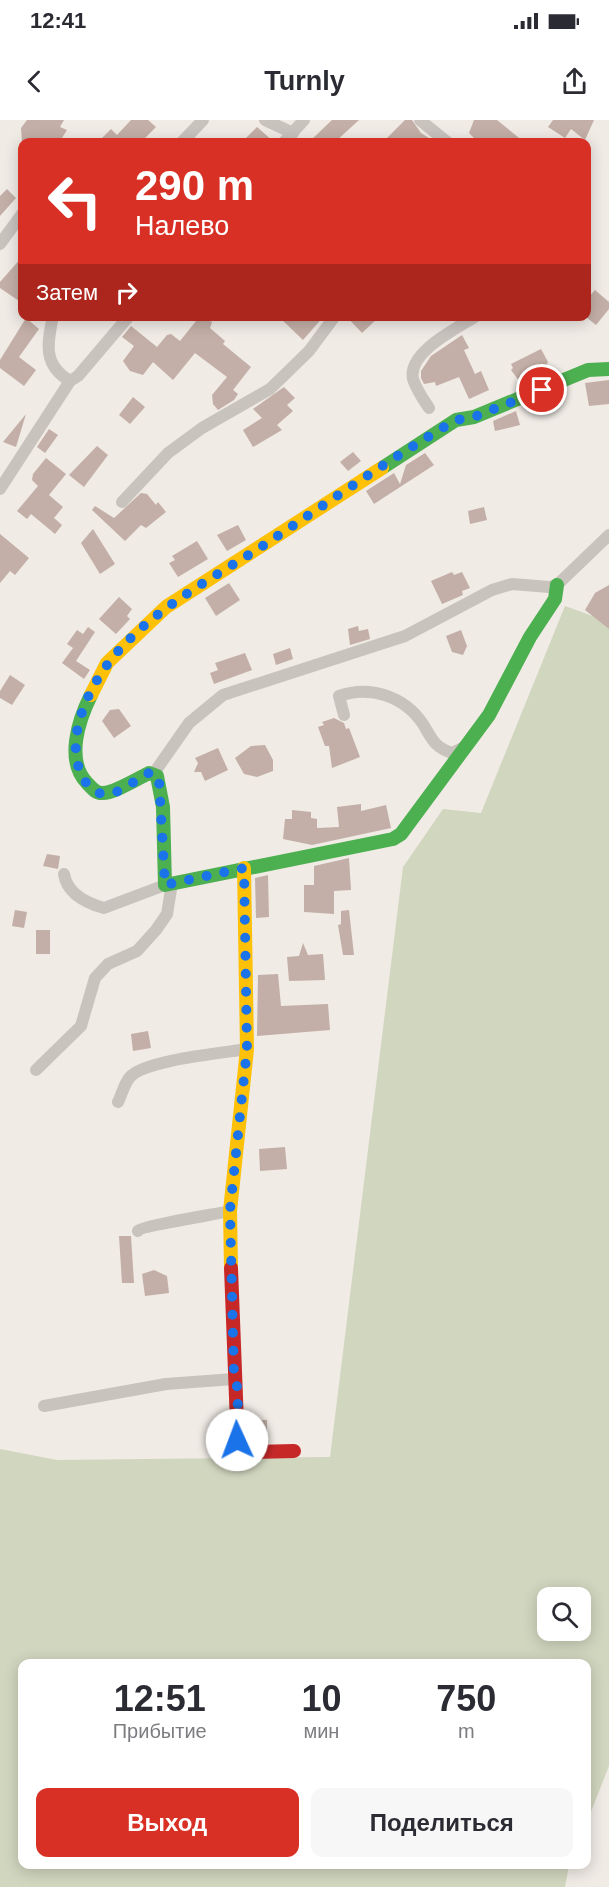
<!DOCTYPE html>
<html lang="ru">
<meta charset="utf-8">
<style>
body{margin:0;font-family:Arial,sans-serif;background:#f7f7f7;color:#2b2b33;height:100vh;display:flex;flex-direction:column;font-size:22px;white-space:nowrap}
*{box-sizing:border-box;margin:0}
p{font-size:20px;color:#7c7c81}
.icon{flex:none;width:33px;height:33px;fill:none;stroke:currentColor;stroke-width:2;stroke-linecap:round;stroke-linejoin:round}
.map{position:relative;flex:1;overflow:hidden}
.sheet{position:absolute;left:18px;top:1539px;width:573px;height:210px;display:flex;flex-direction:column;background:#fff;border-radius:12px;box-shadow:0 3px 15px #0003}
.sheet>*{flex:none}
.banner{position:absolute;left:18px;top:18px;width:573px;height:183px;border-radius:12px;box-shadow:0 3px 15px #0003;background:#d93025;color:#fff;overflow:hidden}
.tools{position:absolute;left:537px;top:1467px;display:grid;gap:12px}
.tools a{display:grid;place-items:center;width:54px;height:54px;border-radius:12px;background:#fff;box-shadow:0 3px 15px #0003;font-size:30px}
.pin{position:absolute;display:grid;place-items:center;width:51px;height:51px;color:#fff;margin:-26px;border:3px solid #fff;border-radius:50%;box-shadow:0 2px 6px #0007}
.me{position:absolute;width:66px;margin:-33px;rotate:358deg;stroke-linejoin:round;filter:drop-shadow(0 0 4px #0008)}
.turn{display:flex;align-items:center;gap:21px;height:126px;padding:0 18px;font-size:27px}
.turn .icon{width:78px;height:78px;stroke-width:2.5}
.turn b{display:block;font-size:42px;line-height:51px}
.then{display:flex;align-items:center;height:57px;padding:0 18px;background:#0003;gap:12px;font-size:22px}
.eta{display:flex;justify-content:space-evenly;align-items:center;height:102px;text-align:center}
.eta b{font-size:36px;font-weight:700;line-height:42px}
.action{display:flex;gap:12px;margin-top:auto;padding:12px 18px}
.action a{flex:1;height:69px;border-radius:12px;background:#d93025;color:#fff;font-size:24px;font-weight:700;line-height:69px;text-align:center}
.action a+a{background:#f7f7f7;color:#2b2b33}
.status{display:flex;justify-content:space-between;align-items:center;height:42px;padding:0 30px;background:#fff;direction:ltr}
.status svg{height:16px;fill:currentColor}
header{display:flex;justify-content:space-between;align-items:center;height:78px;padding:0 18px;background:#fff;font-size:27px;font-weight:700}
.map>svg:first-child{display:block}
</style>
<div class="status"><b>12:41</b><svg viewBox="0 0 49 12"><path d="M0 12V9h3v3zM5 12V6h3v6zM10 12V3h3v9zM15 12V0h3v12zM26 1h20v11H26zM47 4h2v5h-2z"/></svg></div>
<header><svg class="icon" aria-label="back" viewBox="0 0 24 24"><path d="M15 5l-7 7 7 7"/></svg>Turnly<svg class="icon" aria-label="share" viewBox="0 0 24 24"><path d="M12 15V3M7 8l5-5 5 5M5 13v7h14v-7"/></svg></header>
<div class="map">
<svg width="609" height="1767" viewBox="0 0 609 1767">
<rect width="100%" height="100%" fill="#f0ebe5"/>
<path fill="#d1d6bf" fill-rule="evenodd" d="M565,486L609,502V1646L587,1702L586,1544H22V1744L569,1745L565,1767H0V1329L57,1340L330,1337L403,747L443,689L481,693ZM548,1478H580V1510H548Z"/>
<path fill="#c3afa7" d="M27,0H64L60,7L67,10L60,21L55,18L52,22H22L21,8Z
M131,0H148L156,7L141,22H98L111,9L117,15Z
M332,0H359L335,22H309Z
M405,0H412L421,13L435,22H383Z
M474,0H497L524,22H478L469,13Z
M553,0H594L585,20L571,9L565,18L548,7Z
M257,7L274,22H242Z
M7,69L16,78L0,96V76Z
M22,137V183L0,168V162Z
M595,170L609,182V189L596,205L586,197V180Z
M200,196L212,202L210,208L225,221L223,224L251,247L233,270L238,274L234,280L218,290L213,284L212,275L227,257L195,233L173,260L153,242L143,255L130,251L123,241L134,226L122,217L131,206L157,227L167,215L171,214L180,221Z
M278,196H324L303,220Z
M346,196H380L362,213Z
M26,198L39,209L19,237L36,250L24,266L0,248V240Z
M462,215L469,228L464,230L475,254L481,251L489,270L469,279L459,257L436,266L435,262L424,264L421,258V251L431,236Z
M541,229L548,242L544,250L548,255L525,265L520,262L511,250L513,248L511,244Z
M609,260V284L589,286L585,263Z
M284,267L295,278L287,285L293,291L277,305L282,310L253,327L243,310L262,298L253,289Z
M133,277L145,287L130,304L119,295Z
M516,291L520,305L495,311L493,301Z
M26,294L16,327L3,322Z
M49,309L58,315L45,333L37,327Z
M97,326L108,335L84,367L69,355Z
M353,332L361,341L348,351L340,342Z
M425,333L434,345L374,384L366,371L394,353L400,364L406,345Z
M46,338L66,354L49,375L63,387L54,398L62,405L55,414L31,394L27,399L17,391L38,366L32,360L33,354Z
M141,373L147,374L156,385L158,382L166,392L146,408L141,405L125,421L92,390L95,386L114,398Z
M484,387L487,400L470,404L468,391Z
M238,405L246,420L227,431L217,415Z
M93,409L115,444L100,454L81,423Z
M0,414L29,438L15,455L10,451L0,463Z
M197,421L208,439L178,457L169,443L175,440L172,436Z
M452,452L454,455L462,452L470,468L462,471L463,475L442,484L431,461Z
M229,463L240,480L216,496L205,478Z
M609,465V509L585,490L595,473Z
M119,477L132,489L127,496L130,499L116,514L99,499Z
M358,506L359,511L368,509L370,519L350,525L348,509Z
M88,507L95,512L76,541L90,550L84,559L62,543L73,528L67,524L77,510L83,514Z
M461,510L467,526L463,535L452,532L446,516Z
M290,528L293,539L276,545L273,534Z
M245,533L252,550L214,564L210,553L218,550L215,543Z
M10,555L25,565L12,585L0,578V571Z
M119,589L131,606L114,618L102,601L110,590Z
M334,598L344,603L346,609L349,608L360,637L332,648L329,626H325L318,607L324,605L322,602Z
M265,625L273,640V651L257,657L244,654L235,638L251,626Z
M218,628L228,650L205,661L201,652H194L198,643L195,638Z
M361,684V691L386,685L391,708L312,725L283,719L285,699H292V690L311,692V698L317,699V708L339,707L337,687Z
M47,734L60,736L58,749L43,746Z
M349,738L351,770L334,771V794L304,792V765H314V746Z
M268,755L269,797L256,798L255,758Z
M15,790L27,792L24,808L12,806Z
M349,790L354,835H343L338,805L341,804V791Z
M36,810H50V834H36Z
M303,823L308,835L323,834L325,860L289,861L287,837L299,836Z
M278,854L281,886L328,884L330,910L257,916L258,855Z
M148,911L151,928L133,931L131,914Z
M285,1027L287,1049L260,1051L259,1029Z
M119,1116H131L134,1163H122Z
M154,1150L167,1156L169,1173L145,1176L142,1154Z
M251,1300H267V1321H251Z"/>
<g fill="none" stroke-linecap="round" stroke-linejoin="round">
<path stroke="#c9c3be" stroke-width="12" d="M265,0L293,13
M420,0L447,22
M182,22L203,0
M284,22L304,0
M0,124L22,94
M53,196C47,224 43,245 70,261
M429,288C423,279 416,269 413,259C407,232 458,208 476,196
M0,369L70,261L78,256L129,196
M122,382L168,333L202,308L270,269L309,231L335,196
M344,595L339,576C370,565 404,576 423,604C432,619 434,627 452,633L462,628
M154,653L189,603L223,575L405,516L492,470L512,464L549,467L557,465L609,415
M64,754C67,773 86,783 104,788L165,765
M36,950L81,906L95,858L108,844L137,831L156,810L167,794L172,763
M118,982C122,974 124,964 130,957C144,940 223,933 247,929
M138,1111C141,1106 217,1094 230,1091
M44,1286L166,1264L234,1259"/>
<path stroke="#4caf50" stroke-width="14" d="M382,348L456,300L474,297L588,250L609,249
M91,575C79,599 65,640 87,663C92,668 95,673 102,673C112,674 139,658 149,653L157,656L163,687L165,765L393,719L401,714L489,595L530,517L555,479L557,465"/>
<path stroke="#ffc107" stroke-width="14" d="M91,575L107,543L166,487L382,348
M231,1148L230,1091L247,929L244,748"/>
<path stroke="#c62828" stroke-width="14" d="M231,1148L238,1329L253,1332L294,1331"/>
</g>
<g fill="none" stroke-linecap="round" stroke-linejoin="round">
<path stroke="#1a73e8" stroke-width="10" stroke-dasharray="0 18" d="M237,1320L238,1269L234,1259L230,1090L247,929L244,748L165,765L159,660L154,653H149C135,659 120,675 104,674C95,674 87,665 83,658C61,617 93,557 122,527C160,486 211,459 258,429C323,386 388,340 456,300L474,297L542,270"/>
</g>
</svg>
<div class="tools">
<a><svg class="icon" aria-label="search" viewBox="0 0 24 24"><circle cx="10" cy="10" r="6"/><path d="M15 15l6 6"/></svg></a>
</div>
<div class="pin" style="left:542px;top:270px;background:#d93025"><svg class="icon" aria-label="arrive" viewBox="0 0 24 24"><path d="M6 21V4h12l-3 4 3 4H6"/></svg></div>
<svg class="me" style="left:237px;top:1320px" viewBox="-20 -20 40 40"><circle r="19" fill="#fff"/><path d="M0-13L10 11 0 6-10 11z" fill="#1a73e8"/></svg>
<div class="banner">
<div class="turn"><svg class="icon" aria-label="left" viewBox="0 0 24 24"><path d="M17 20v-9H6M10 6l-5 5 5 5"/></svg><div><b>290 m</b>Налево</div></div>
<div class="then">Затем<svg class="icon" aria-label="right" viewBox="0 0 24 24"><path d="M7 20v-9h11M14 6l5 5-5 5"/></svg></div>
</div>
<section class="sheet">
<div class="eta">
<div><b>12:51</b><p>Прибытие</p></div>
<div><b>10</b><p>мин</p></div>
<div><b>750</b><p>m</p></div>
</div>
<div class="action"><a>Выход</a><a>Поделиться</a></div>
</section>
</div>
